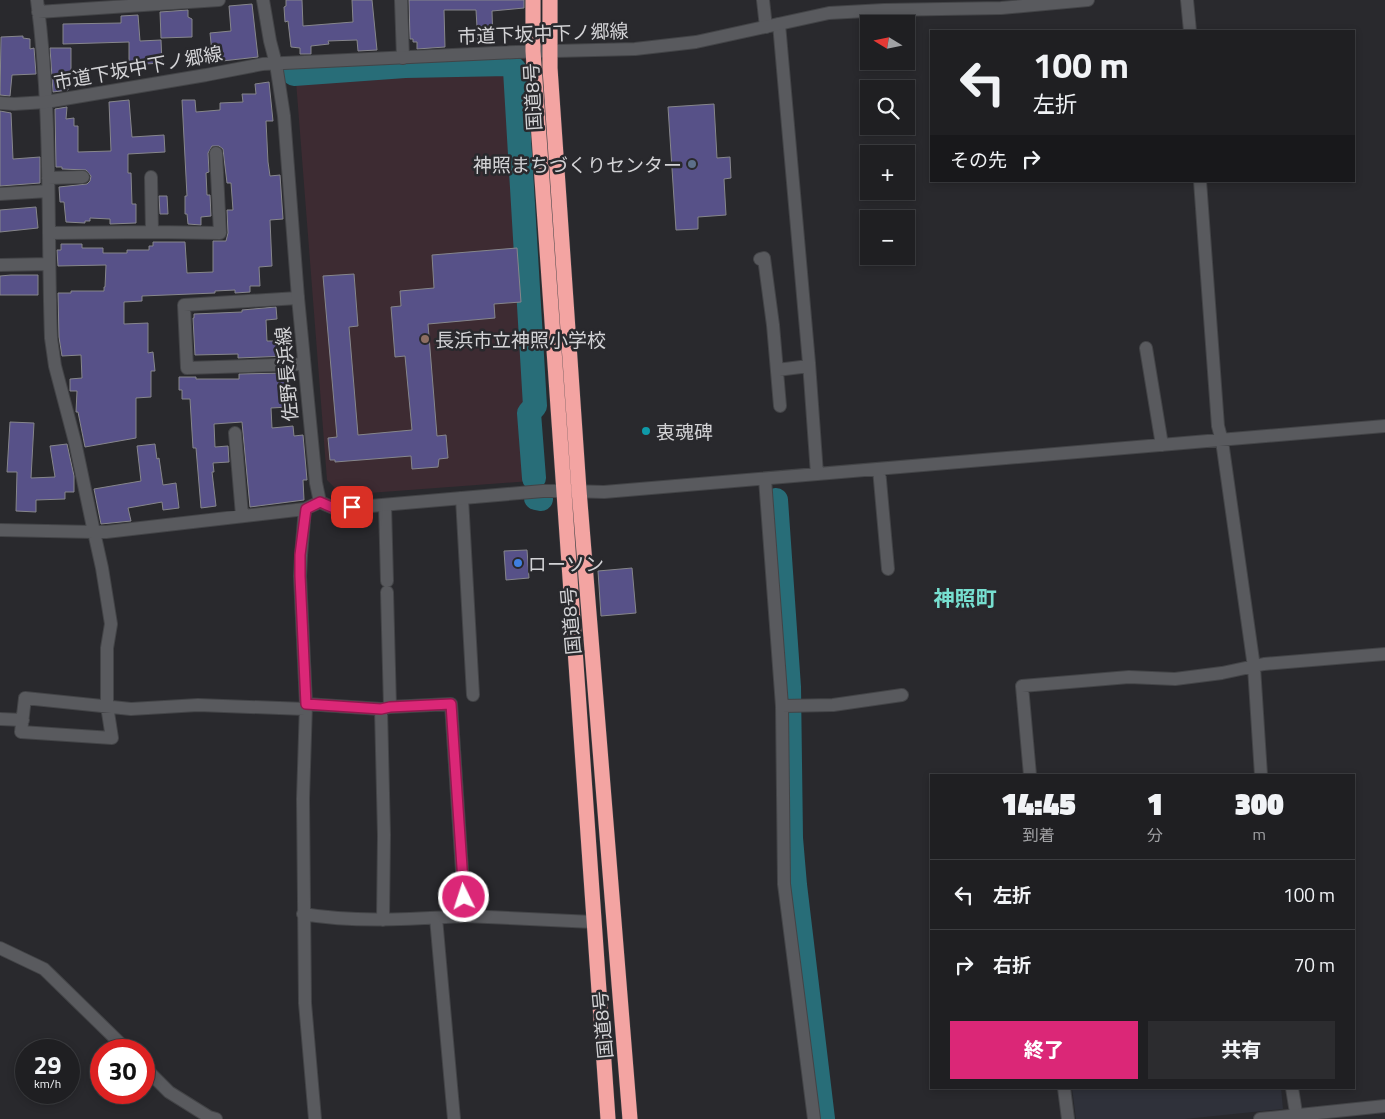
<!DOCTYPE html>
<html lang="ja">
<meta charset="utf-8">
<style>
body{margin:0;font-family:"Titillium Web","Noto Sans JP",sans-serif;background:#2c2c2f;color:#f1f3f6;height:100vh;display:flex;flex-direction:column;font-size:19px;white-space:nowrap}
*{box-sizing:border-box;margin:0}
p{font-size:16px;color:#a1a2a5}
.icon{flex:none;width:28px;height:28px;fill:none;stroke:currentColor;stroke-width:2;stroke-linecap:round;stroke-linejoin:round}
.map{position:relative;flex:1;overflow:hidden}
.panel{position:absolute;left:930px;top:774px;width:425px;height:315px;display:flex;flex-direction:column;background:#1f1f22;border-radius:0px;box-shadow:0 2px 8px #0003,0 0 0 1px #3c3d40}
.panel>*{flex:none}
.banner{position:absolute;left:930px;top:30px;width:425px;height:152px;border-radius:0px;box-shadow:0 2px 8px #0003,0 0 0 1px #3c3d40;background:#1f1f22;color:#f1f3f6;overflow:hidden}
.needle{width:32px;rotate:280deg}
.controls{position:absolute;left:860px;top:15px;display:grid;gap:10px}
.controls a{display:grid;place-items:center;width:55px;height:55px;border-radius:0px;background:#1f1f22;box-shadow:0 2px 8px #0003,0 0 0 1px #3c3d40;font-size:25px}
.speed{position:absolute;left:15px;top:1039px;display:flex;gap:10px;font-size:25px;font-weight:700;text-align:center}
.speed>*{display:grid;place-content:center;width:65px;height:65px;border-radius:50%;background:#1f1f22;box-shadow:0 2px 8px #0003,0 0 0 1px #3c3d40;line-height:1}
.speed small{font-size:12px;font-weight:400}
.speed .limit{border:8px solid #d22;background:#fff;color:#111}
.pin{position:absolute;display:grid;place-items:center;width:42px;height:42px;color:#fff;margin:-21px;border-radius:10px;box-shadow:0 2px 8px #0006}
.me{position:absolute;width:55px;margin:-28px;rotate:356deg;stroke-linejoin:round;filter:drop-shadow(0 0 4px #0008)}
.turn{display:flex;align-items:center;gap:18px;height:105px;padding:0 20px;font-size:22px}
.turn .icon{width:65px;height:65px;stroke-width:2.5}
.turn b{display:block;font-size:35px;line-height:42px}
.then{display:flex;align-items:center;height:48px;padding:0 20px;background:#0003;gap:10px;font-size:19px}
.eta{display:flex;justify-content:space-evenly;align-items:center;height:85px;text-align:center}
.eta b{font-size:30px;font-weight:800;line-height:35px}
.primary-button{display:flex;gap:10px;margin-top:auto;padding:10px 20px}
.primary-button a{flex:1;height:58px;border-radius:0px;background:#db2777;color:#fff;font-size:20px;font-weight:800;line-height:58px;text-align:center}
.primary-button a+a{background:#2c2c2f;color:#f1f3f6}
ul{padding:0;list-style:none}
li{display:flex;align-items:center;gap:15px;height:70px;padding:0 20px;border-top:1px solid #3c3d40}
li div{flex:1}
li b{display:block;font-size:19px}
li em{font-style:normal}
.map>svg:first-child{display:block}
</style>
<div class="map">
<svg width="1385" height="1119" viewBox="0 0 1385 1119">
<rect width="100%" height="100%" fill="#29292d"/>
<path fill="#2f313a" d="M1072,1088H1281L1283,1109L1185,1119H1076Z"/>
<path fill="#3d2b32" d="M508,67L512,73L524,280L531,281L538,396L531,398V406L525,414L531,481L342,495L327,480L296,81L373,73Z"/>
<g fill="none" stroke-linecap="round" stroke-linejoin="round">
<path stroke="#286d78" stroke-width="24" d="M294,74L405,66L509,64L515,70L535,406L529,413L534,478
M536,498L541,499
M776,500L789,687L791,838L795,885L823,1119"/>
</g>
<path fill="#575188" stroke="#86868b" d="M286,0H302L303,26L353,22L352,0H372L377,50L358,51L357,40L328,41L329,44L311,46V54H300V48L291,47L288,21L285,22L284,7L286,6Z
M409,0H524V8L492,11L493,43L478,44L476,10H444L445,47L417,49V42H413V39H410Z
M252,4L258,57L213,62L210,33L231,31L229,6Z
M188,10V17L192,19V37L161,38L160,12Z
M138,15L140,41L161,40L162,63L129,65V42L63,44V24L121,23V16Z
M23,36V38L30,39V49L34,48L36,74L12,75L10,96L0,95L1,37Z
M50,48H71V77H68V90L53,92Z
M269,82L273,121H266L268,162L270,176L280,175L283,219L270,220L272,266L259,267L260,286H250V292L235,293V290L215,291V293L142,296V301L124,302V324L148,323V353L153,352L155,371H151V397L136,398V438L85,447L78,412H76L77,391H70V379L82,378L81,355L62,356L59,337L58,293H71V291H104V287H105L106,265L58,266L57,250H61V244H82V248H103V253H127V250H149V246H153V242H185L187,273L213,272V241H226L228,233L227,210H233L231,183H227L223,149L219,146H212L208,153L209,172L206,173L207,195H210L211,216L201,217V225L188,224L187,214H185V196H187L182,100H195L196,112L220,110V103L243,102L242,94H256L255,84Z
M129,100L132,137L164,135L165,152L128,154V173H131L132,204H136V223L110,224V219L90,218V221H85V223L66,222L64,202H60L59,187L87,184L90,181L91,176L86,170L62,169V167H56L55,109L67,107L66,119L74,118V126H78V152L111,151L109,102Z
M714,104L717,158L730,157L731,178L724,179L726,215L698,217V229L676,230L668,107Z
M0,111L11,113L13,159L40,157V183L0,186Z
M159,196H167L168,214H160Z
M36,207L38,228L0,232V210Z
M517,248L521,302L494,304L495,318L428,324L437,436L446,435L448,458L439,459L438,467L412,469L411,456L335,462V460H330L328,438L337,437L323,276L354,274L358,326L349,327L358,435L412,430L405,356L395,357L391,307L401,306L400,291L434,288L432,255Z
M11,275H38V295H0V276Z
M276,307L277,319L266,320L267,341H287V356L238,358V354L195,355L193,318H194V314L242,312V310Z
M286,373L289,407L271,408L272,428L293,426L294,436L303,435L307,480H303L304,500L250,507L242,422L214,424L215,447L228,446L229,462L213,463L214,472H212L216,506L201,508L196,448H193L190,399H182V390H179V377H196V379H239V374Z
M10,422L34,423L31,478L55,477L50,446L67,444L74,476V492H65V499L36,500V512L16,511L17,472H7Z
M155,444L157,459L159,458L163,485L176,483L179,508L163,510L162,502L128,508L131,521L101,524L94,489L141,481L137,446Z
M527,550L529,578L506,580L504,551Z
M632,568L636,613L601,616L598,571Z"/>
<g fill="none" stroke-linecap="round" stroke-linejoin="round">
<defs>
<path id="street" d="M401,0L403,58
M763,0L766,27
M1187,0L1190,31
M38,12L219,0
M779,24L809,363L817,474
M151,177L152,232
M48,178L83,177
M1200,181L1218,426L1222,441L1254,667L1261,775
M0,194L48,191
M49,233L152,232L220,233L216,153
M760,259L764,258L773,325L780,406
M0,265L49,264
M298,298L184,305L187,368L304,364
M1146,348L1162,445
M777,370L809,366
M235,433L242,515
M879,469L888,569
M765,479L782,706L833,705L902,695
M570,491L604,492L1385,426
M462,498L473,695
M385,505L387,581
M305,509L301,555L300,576L306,704L303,799L305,1003L315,1119
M0,530L94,532L75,442L55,366L51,338C47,226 52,112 37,0
M387,592L390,707
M782,706L784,884L814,1119
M305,709L198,705L131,709L25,698L21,732L112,738L107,706V648L111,624L102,568L94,532H106L305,509L320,502
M381,709L384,835L383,920
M0,719L23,720
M1030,775L1022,686L1129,677L1175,679L1222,673L1264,664L1385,654
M303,914C356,923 411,919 465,916L451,704L390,707L381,709L306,704
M465,916L593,922
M436,918L454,1119
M1064,1088L1068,1119
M1292,1088L1297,1119"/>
<path id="secondary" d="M263,0L270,41L276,64L284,116L298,298L316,483L320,502L336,509L543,491H563
M0,103L14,104L46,102L206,75L263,64L516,52L635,49L696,42L829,13L884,10L1001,8L1088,0
M0,948L44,969L127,1050
M144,1067L169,1092L209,1117L216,1119
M1260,1119L1385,1106"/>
<path id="highway" d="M533,0V51L608,1119
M550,0V68L579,490L630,1119"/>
</defs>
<use href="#street" stroke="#434447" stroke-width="14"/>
<use href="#secondary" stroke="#434447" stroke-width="14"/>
<use href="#highway" stroke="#434447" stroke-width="16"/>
<use href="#street" stroke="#595a5e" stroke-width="12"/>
<use href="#secondary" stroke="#595a5e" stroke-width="12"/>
<use href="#highway" stroke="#f3a4a2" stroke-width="15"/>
</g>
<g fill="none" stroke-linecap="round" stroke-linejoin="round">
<defs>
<path id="route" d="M352,507L336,509L320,502L306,509L300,555V576L306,704L381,709L390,707L451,704L464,897"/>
</defs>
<use href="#route" stroke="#8e194d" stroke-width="12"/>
<use href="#route" stroke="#db2777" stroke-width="9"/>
</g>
<circle fill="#5c6f8a" stroke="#29292d" stroke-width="2" cx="692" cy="164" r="5"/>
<circle fill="#8d6e63" stroke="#29292d" stroke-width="2" cx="425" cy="339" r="5"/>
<circle fill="#0f9aa8" stroke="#29292d" stroke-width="2" cx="646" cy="431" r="5"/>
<circle fill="#3f7fe0" stroke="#29292d" stroke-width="2" cx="518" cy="563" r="5"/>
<g text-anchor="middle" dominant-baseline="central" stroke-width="5" stroke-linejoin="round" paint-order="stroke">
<g font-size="19" fill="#d3d3d6" stroke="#29292d">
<text transform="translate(543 33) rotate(-2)">市道下坂中下ノ郷線</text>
<text transform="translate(138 67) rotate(-10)">市道下坂中下ノ郷線</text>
<text transform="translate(532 97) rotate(-93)">国道8号</text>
<text transform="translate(286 374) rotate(-95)">佐野長浜線</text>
<text transform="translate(570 621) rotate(-95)">国道8号</text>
<text transform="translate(602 1025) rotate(-95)">国道8号</text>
</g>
<g font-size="19" fill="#d3d3d6" stroke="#29292d" text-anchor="start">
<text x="682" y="164" text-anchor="end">神照まちづくりセンター</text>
<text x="435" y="339">長浜市立神照小学校</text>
<text x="656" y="431">衷魂碑</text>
<text x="528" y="563">ローソン</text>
</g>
<g font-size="21" font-weight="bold" fill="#77dfd0" stroke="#29292d">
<text x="965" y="598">神照町</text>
</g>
</g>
</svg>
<div class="controls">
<a><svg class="needle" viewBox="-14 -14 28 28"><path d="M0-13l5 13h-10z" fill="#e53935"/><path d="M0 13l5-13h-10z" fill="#a1a2a5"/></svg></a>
<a><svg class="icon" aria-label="search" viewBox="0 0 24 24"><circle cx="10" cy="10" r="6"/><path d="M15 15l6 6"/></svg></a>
<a>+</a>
<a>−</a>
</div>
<div class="speed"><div>29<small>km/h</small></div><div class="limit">30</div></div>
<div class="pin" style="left:352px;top:507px;background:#d93025"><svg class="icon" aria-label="arrive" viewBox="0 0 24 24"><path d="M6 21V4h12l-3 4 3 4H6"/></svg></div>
<svg class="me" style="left:464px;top:897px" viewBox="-20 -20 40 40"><circle r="17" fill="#db2777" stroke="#fff" stroke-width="3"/><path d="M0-11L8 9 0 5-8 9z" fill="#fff"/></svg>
<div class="banner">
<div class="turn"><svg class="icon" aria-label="left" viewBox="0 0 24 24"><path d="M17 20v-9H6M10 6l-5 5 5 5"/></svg><div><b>100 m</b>左折</div></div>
<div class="then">その先<svg class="icon" aria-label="right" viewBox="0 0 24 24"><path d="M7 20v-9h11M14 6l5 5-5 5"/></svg></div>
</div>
<section class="panel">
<div class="eta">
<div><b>14:45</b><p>到着</p></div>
<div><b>1</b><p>分</p></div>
<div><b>300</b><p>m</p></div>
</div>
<ul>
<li><svg class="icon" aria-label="left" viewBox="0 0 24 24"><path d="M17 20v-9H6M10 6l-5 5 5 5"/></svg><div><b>左折</b></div><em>100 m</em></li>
<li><svg class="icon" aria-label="right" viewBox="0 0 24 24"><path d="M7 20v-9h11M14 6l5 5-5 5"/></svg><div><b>右折</b></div><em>70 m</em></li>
</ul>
<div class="primary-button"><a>終了</a><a>共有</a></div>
</section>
</div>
